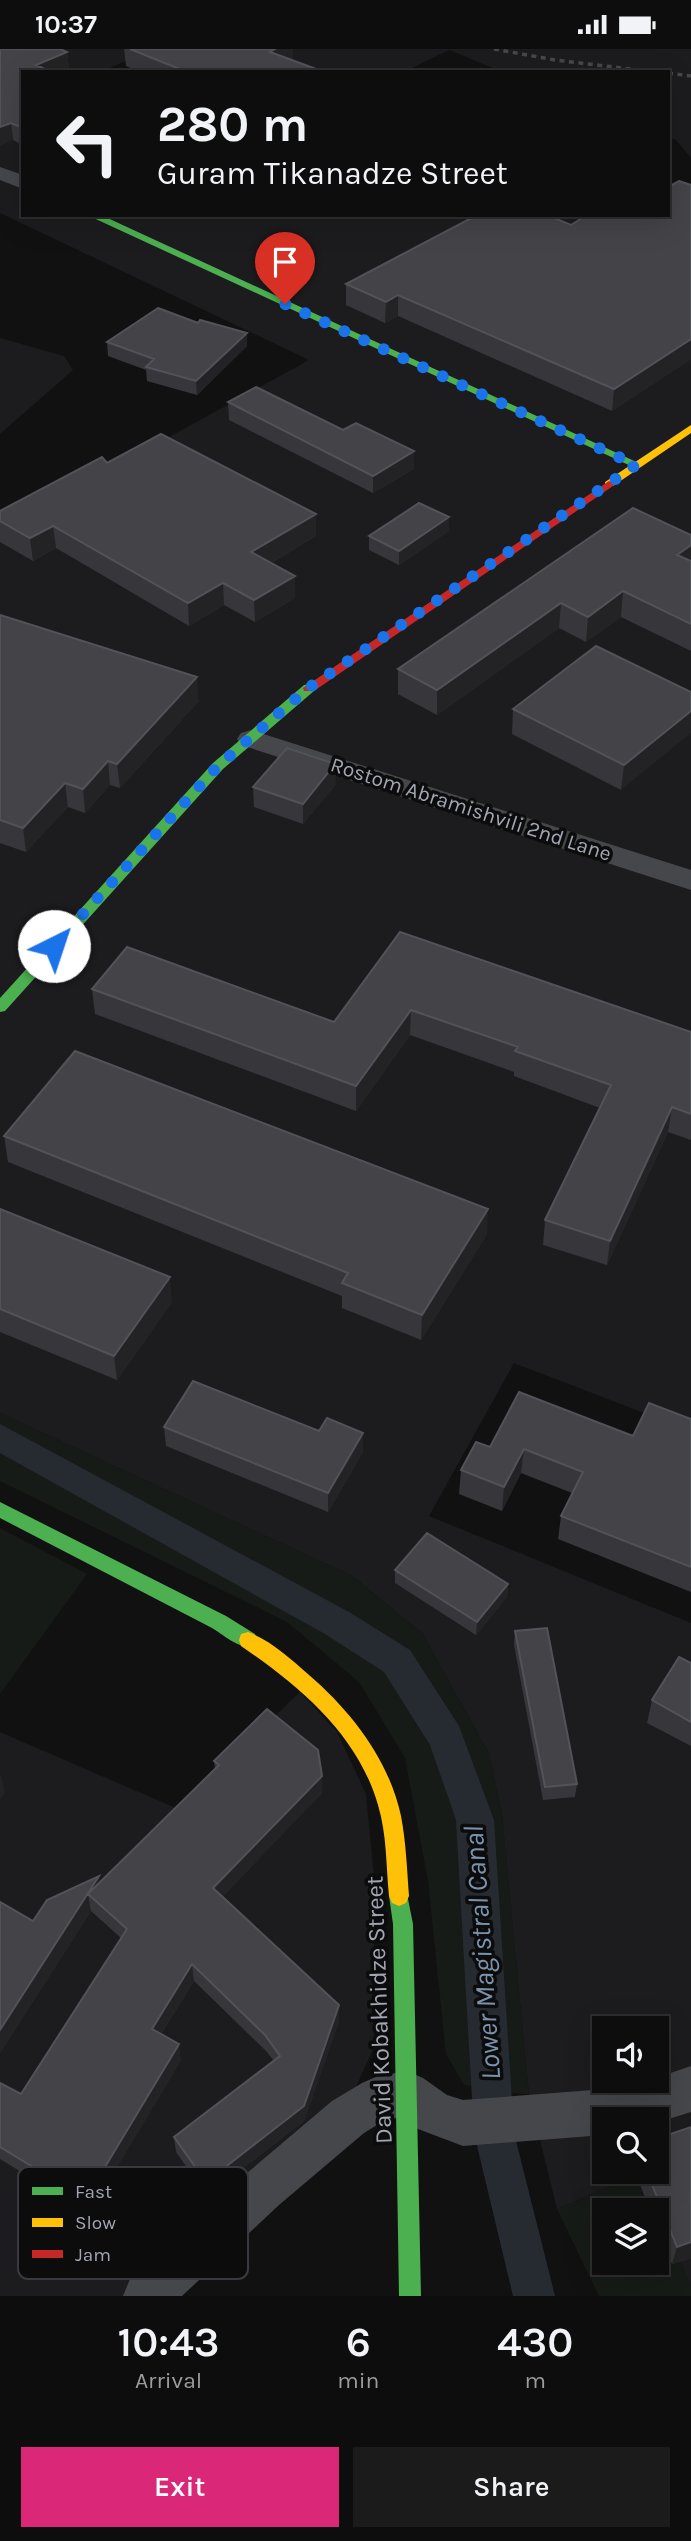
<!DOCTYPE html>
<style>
body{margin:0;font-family:Karla,sans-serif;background:#1b1b1c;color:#f1f3f6;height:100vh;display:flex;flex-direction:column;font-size:26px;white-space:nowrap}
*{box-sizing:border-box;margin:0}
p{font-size:23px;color:#9a9c9e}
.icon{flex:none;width:38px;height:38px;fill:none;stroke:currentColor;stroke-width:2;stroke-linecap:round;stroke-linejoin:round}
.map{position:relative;height:2247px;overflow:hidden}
.side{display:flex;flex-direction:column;background:#0d0d0e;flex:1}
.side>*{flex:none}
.banner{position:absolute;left:21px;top:21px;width:649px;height:147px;border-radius:0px;box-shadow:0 7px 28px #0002,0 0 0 2px #2d2d2e;background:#0d0d0e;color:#f1f3f6;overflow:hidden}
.buttons{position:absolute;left:592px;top:1967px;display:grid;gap:14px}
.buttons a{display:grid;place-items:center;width:77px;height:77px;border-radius:0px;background:#0d0d0e;box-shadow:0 7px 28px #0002,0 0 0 2px #2d2d2e;font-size:35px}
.pin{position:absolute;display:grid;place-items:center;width:60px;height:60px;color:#fff;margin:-72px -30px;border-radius:50% 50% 50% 0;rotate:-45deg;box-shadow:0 0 7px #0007}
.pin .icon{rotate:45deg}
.me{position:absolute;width:77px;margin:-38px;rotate:41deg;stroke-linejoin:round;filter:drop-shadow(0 0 5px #0008)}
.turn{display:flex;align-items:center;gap:24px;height:147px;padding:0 21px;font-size:32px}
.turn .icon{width:91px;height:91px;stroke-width:2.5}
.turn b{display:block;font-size:49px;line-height:60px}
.eta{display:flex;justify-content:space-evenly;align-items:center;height:119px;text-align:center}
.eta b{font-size:42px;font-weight:600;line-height:49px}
.action{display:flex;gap:14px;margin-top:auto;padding:14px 21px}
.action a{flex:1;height:80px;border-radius:0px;background:#db2777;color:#fff;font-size:28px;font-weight:600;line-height:80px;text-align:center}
.action a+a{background:#1b1b1c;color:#f1f3f6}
.status{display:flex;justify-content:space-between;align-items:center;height:49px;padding:0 35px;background:#0d0d0e;direction:ltr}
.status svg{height:19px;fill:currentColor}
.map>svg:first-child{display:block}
</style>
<div class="status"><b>10:37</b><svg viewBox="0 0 49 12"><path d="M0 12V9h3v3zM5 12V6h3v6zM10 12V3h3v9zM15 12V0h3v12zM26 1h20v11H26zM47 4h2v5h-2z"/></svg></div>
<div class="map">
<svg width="691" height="2247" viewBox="0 0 691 2247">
<rect width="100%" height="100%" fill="#111112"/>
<path fill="#1c1c1e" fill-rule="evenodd" d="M0,0H152L101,23H23V166H668L669,133L691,134V1382L514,1314L429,1467L691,1574V2237L656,2161L613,2136L557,2160L529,2046L502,1766L489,1705L422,1584L352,1527L0,1364V481L309,311L0,164ZM604,1979H656V2032H604ZM604,2070H656V2123H604Z
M263,0H691V109L676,91L669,88L668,23H503L449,1L404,23H320Z
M0,289L64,307L73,321L0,385Z
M300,1643L337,1683L366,1745L374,1828V1998L351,2049L126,2247H0V1683L178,1760Z"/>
<path fill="#161b17" d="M0,1364L352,1527L422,1584L489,1705L502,1766L529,2046L464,2036L446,2005L428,1832L405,1709L359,1633L287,1573L0,1432Z
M0,1479L87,1525L0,1645Z
M642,2130L656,2161H604V2214H656V2162L691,2237V2247H599L557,2160L613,2136Z"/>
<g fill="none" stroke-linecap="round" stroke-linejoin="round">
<path fill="#262b32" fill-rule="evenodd" d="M0,1375L349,1563L410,1601L459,1677L494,1771L514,2084L555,2247H513L474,2084L456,1771L430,1696L384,1623L325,1585L0,1404Z"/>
<path fill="#46474a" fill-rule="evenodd" d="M0,118L23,126V140L0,131Z
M251,681L691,821V841L241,696L237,690L241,684Z
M691,2017V2063L656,2074V2070H604V2086L463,2097L418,2080L402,2068L385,2071L364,2084L279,2156L182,2247H123L130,2230L247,2124L332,2052L362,2034L378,2027L407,2022L423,2029L447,2046L463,2051L606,2040L656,2032V2029Z"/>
<path fill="#4caf50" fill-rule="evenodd" d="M87,166H101L643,416L633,418Z
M309,635L314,636V642L223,720L5,962L0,963V949L213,714L304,636Z
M0,1453L226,1567L255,1585L257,1591L255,1597C241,1602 224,1586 212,1579L0,1469Z
M399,1837L406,1840L413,1875L421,2247H399L393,1875L389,1847L392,1840Z"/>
<path fill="#ffc107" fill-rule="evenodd" d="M691,376V384L613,437H605V433Z
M248,1583C270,1591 291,1610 309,1626C352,1663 389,1711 401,1767C406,1793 407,1820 409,1847L406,1854L399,1857L392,1854L389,1847C386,1817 387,1786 378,1756C358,1686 300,1637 241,1597L239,1591L241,1585Z"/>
<path fill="#c62828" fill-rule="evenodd" d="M609,432L615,435L613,437L314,642H304L303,639Z"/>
<path stroke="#464749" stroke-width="3.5" stroke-dasharray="5 4.5" stroke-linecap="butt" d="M494,0L555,11L655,23
M668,24L691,27"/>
</g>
<path fill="#37373b" d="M0,0L67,3L69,20L63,23H23V96L13,91Z
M124,0H293V10L292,11L316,23H140L126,17Z
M691,136V310L612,362L398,267L385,274L346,256V235L571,176Z
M107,293L247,297L197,346L147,332L146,321L108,307Z
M228,353L343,381L414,420L373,444L229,371Z
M107,414L316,465V487L271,514L295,527V549L255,573L224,556L189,577L56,499L33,512L0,493V462Z
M449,482L399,516L369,501V487Z
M691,486V602L621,568L586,593L559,579L437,666L398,645V620Z
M0,566L199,652L120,739L110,736L85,764L68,758L26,803L0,794Z
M691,643L621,741L512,685L513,660Z
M336,735L303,775L254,758L253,738Z
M400,883L691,983V1091L668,1083L607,1216L543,1196L545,1171L600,1059L514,1027V1023L410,986L356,1062L95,965L92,940L334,973Z
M4,1087L487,1185L421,1291L342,1259V1247L8,1113Z
M0,1160L172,1253L117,1331L0,1283Z
M691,1370V1543L558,1490L561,1467L572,1444L521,1424L502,1462L459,1445L461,1421L490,1398L633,1387Z
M164,1378L363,1403L328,1463L166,1397Z
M395,1521L508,1535L507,1548L476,1586L395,1534Z
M515,1582L577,1735L575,1748L543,1751L514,1596Z
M691,1614V1697L647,1674L652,1651Z
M214,1712L322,1727V1744L223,1847L339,1972L304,2072L207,2147L176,2103L174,2088L274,2012L266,2002L194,1932L161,1985L181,2011L96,2153L69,2136L62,2148L0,2110V2034L21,2045L121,1889L91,1862L0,2004V1853L33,1872L99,1827L100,1833L215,1720Z
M635,2123H656L691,2209L672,2215L656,2176V2161H650Z"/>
<path fill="#232325" d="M275,0H293V10L270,22V3Z
M67,3L69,20L63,23H36V16Z
M11,74L13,91L0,97V78Z
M398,246V267L385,274L386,253Z
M247,284V297L197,346L196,332Z
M691,290V310L612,362L614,340Z
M414,402V420L373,444V427Z
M316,465V487L252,525L251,503Z
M449,468V482L399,516V502Z
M53,477L56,499L33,512L30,489Z
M691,496V518L677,506Z
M295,527V549L255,573L254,551Z
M223,534L224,556L189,577L188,554Z
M623,542L621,568L586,593L588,568Z
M561,554L559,579L437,666V641Z
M197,628L199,652L120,739L117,715Z
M691,662V684L621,741L624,716Z
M108,712L110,736L85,764L83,740Z
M335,715L336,735L303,775V755Z
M65,734L68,758L26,803L23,779Z
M411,961L410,986L356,1062V1037Z
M672,1058L668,1083L607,1216L610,1192Z
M488,1160L487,1185L421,1291L422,1266Z
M170,1228L172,1253L117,1331L114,1307Z
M363,1384V1403L328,1463V1444Z
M524,1400L521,1424L502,1462L504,1438Z
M508,1535L507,1548L476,1586L477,1573Z
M1,1726L5,1744L0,1750V1727Z
M322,1727V1744L215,1856L213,1839Z
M99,1827L102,1844L88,1845L91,1862L0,2004V1981Z
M192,1915L194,1932L154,1996L152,1980Z
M339,1956V1972L304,2072L207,2147L206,2133Z
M179,1995L181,2011L96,2153L93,2138Z
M66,2122L69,2136L62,2148L58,2133Z
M691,2193V2209L672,2215L677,2198Z"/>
<path fill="#434348" stroke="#525358" stroke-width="2" d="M0,0H60L67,3L36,16L51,23H23V78H21L11,74L0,78Z
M130,0H275L270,3L316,20L310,23H187Z
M679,132L691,136V290L614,340L398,246L386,253L346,235L477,166H547L571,176L587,166H668V138Z
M158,259L198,274L200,271L247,284L196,332L146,318L154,310L107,293Z
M256,338L343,381L356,374L414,402L373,427L228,353Z
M161,385L316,465L251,503L295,527L254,551L223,534L188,554L53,477L30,489L0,472V462L102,408L107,414Z
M419,454L449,468L399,502L369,487Z
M633,459L691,486V496L677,506L691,512V575L623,542L588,568L561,554L437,641L398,620Z
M0,566L197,628L117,715L108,712L83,740L65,734L23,779L0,771Z
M596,597L691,643V662L624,716L513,660Z
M287,699L335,715L303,755L253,738Z
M400,883L691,983V1065L672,1058L610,1192L545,1171L611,1036L515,1002L518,998L411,961L356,1037L92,940L127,898L334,973Z
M75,1002L488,1160L422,1266L342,1234L348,1224L4,1087Z
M0,1160L170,1228L114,1307L0,1260Z
M193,1332L319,1382L327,1369L363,1384L328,1444L164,1378Z
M519,1343L633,1387L649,1354L691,1370V1518L561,1467L583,1423L524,1400L504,1438L461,1421L476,1393L490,1398Z
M427,1484L508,1535L477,1573L395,1521Z
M547,1579L577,1735L545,1738L515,1582Z
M679,1608L691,1614V1673L652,1651Z
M267,1660L318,1701L322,1727L213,1839L339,1956L304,2057L206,2133L174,2088L280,2007L265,1986L192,1915L152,1980L179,1995L93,2138L66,2122L58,2133L0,2098V2034L21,2045L127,1880L88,1845L219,1716L214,1712Z
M99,1827L0,1981V1853L33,1872L47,1851Z
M691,2078V2193L677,2198L647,2123H656V2090Z"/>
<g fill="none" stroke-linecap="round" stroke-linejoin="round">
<path stroke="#1a73e8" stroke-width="12" stroke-dasharray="0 21.6" d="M54,897L218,717L307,640L636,416L285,255"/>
</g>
<g text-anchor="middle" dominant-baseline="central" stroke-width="7" stroke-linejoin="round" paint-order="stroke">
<g font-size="21" fill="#a3a6b2" stroke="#0c0c0d">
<text transform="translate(471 760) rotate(18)">Rostom Abramishvili 2nd Lane</text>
</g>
<g font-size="24" fill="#a3a6b2" stroke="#0c0c0d">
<text transform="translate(379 1961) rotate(-92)">David Kobakhidze Street</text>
</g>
<g font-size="28" font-style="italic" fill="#7b92ac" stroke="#0c0c0d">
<text transform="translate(482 1904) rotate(-94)">Lower Magistral Canal</text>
</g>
</g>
<rect x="18" y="2118" width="230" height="112" rx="10" fill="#0c0c0d" stroke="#393a3f" stroke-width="2"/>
<rect x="32" y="2138" width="31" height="8" fill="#4caf50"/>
<rect x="32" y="2169" width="31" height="9" fill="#ffc107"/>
<rect x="32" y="2201" width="31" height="8" fill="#c62828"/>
<g font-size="19" fill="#a3a6b2">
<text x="75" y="2149">Fast</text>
<text x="75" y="2180">Slow</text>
<text x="75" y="2212">Jam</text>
</g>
</svg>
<div class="buttons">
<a><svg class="icon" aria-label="sound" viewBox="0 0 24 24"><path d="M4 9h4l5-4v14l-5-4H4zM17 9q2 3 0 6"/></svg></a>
<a><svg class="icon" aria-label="search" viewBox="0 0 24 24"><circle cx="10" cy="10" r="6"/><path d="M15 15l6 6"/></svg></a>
<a><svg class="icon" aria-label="layers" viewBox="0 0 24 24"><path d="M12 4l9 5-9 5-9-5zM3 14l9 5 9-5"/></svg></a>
</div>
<div class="pin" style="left:285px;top:255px;background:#d93025"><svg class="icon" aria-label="arrive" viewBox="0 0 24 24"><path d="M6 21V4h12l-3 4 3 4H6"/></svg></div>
<svg class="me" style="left:54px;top:897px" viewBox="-20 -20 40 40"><circle r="19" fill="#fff"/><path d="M0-13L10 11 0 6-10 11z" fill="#1a73e8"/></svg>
<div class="banner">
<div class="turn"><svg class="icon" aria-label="left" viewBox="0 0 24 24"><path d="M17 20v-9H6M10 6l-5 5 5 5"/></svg><div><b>280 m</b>Guram Tikanadze Street</div></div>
</div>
</div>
<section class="side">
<div class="eta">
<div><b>10:43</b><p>Arrival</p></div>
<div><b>6</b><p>min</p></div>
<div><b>430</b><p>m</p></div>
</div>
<div class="action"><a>Exit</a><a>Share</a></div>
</section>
